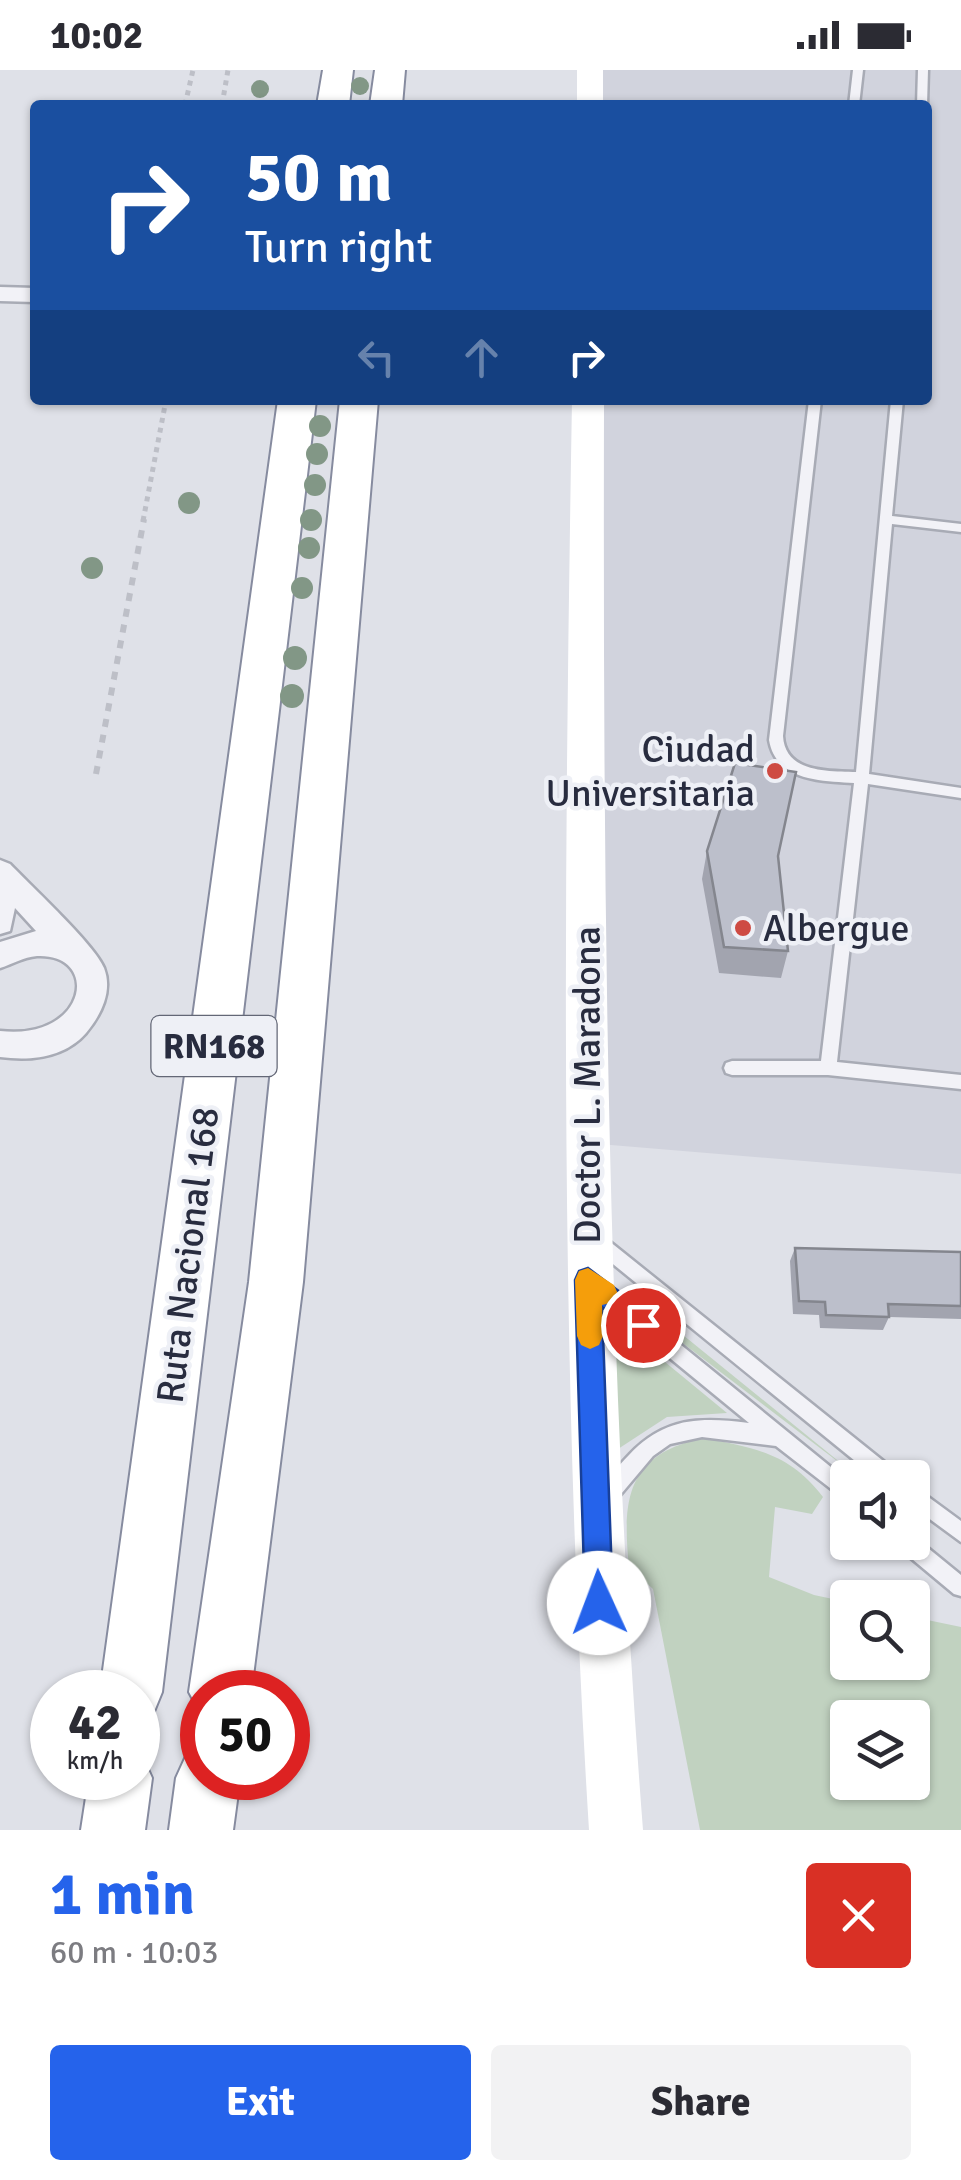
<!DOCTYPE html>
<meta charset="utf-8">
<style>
body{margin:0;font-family:Signika,sans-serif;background:#f2f2f3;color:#2b2b33;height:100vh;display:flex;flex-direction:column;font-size:38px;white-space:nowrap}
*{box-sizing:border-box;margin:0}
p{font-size:32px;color:#7c7c81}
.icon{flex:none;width:55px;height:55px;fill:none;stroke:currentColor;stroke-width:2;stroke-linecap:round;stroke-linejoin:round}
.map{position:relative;height:1760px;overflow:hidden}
.drawer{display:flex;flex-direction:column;background:#fff;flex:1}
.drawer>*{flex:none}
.hud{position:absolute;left:30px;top:30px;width:902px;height:305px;border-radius:10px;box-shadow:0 2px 8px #0004;background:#1a4fa0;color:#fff;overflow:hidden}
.tools{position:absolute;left:830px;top:1390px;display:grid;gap:20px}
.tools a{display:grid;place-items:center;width:100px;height:100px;border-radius:10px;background:#fff;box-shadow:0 2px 8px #0004;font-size:50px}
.speed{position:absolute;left:30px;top:1600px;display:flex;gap:20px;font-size:50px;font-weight:700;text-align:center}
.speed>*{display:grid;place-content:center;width:130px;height:130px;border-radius:50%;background:#fff;box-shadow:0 2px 8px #0004;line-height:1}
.speed small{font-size:25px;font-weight:400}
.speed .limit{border:15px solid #d22;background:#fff;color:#111}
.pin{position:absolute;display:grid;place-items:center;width:85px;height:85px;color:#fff;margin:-42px;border:5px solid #fff;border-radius:50%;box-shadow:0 2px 10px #0007}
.me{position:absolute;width:110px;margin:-55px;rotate:358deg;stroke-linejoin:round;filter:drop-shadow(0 0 8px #0008)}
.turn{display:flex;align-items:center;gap:35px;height:210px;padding:0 50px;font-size:45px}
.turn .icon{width:130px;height:130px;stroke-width:2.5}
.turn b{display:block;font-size:70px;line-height:85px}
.lanes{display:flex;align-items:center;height:95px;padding:0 50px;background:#0003;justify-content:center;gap:50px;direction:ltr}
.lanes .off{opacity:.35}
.round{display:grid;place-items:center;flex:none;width:105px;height:105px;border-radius:10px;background:#f2f2f3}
.headline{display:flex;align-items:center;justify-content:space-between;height:170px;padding:0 50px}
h1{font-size:60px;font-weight:800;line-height:75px;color:#2563eb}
.button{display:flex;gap:20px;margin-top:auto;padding:20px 50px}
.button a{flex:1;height:115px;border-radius:10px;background:#2563eb;color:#fff;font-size:40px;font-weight:800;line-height:115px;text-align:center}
.button a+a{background:#f2f2f3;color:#2b2b33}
.status{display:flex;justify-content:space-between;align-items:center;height:70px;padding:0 50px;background:#fff;direction:ltr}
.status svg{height:28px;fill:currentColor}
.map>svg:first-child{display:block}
</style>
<div class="status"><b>10:02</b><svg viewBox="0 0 49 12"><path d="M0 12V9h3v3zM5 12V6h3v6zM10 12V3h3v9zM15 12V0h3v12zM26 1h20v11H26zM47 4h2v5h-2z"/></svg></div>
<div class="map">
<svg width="961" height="1760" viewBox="0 0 961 1760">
<rect width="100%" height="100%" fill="#dfe1e8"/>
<path fill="#d1d3dd" d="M594,0H961V1104L587,1073L590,330H928V35H591Z"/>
<path fill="#c1d2c0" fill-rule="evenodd" d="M646,1235L858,1407L642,1242Z
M614,1250L727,1343L667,1347L618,1379Z
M705,1368C757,1379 789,1383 823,1427L812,1444L775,1437L769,1507L814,1525L847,1532L848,1592H912L913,1547L961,1557V1760H700L653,1519L629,1497C622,1429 627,1383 705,1368ZM848,1648H912V1712H848Z"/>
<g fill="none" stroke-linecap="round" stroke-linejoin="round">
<defs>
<path id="service" d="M853,0H863L859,35H849Z
M918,0H928L927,35H917Z
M809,330H821L783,666C785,703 828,701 856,702L891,330H903L892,446L961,454V462L892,454L869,704L961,718V728L868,714L837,992L961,1005V1019L828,1005H732L726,1003L724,998L726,993L732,991H821L854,713C821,711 776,711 769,670Z
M598,1164L604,1167L897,1402L900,1408H876L592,1177L590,1172L592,1167Z
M599,1211L605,1213L848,1411V1432L776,1376L702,1367L670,1374L653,1386L616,1430L610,1433L604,1430L601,1424C607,1410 618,1396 629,1385C665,1347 700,1347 749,1353L593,1225L590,1219L593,1213Z
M912,1415L961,1451V1472L912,1436Z
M912,1465L961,1505V1526L954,1524L900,1479L898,1472H912Z"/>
<path id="minor" d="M0,217L35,218V232L0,231Z
M0,790L10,794C31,816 95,875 104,898C113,921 101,945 86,963C64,988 31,991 0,987V961C88,971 101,883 37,886C23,887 13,894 0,898V872L36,861L15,838L10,861L0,864Z"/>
<path id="trunk" d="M323,0H353L349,35H317Z
M375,0H405L402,35H370Z
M278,330H316L162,1622L153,1644L138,1650V1622H100Z
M340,330H378L303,1212L251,1622H202V1646L189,1622L249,1212Z
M202,1679V1708H240L233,1760H169L176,1708L186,1686Z
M138,1684L142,1686L152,1708L145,1760H81L89,1708H138Z"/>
</defs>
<use href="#service" stroke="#a8abb5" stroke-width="5"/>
<use href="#minor" stroke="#a8abb5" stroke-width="5"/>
<use href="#trunk" stroke="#868b9f" stroke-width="4"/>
<path stroke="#bdbfc7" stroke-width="5" stroke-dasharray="5 5" stroke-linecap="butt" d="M185,35L193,0
M222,35L228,0
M143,451L166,330"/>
<path stroke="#bdbfc7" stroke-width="6" stroke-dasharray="8 8" stroke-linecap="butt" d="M96,704L144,449"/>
<use href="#service" fill="#f2f2f7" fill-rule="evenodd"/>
<use href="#minor" fill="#f2f2f7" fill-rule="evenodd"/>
<path fill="#fff" fill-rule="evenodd" d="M577,0H603V35H577Z
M572,330H604C603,807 606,1284 643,1760H589C559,1283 564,807 572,330Z"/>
<use href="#trunk" fill="#fff" fill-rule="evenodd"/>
</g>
<g fill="#829786">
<circle cx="360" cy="16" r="9"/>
<circle cx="260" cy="19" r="9"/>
<circle cx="320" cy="356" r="11"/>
<circle cx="317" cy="384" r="11"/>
<circle cx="315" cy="415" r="11"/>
<circle cx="189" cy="433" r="11"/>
<circle cx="311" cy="450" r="11"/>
<circle cx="309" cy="478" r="11"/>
<circle cx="92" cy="498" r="11"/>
<circle cx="302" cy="518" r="11"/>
<circle cx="295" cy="588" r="12"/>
<circle cx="292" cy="626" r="12"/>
</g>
<path fill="#a2a4af" d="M707,781L778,786L788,881L781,908L719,903L702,809Z
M795,1178L961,1182V1249L889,1247L883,1260L820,1258L819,1245L793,1244L790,1191Z"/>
<path fill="#bcbfcb" stroke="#84868e" stroke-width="2.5" d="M735,693L796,702L778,786L788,881L724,877L707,781Z
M795,1178L961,1182V1236L888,1234L889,1247L826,1245L825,1232L799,1231Z"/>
<path fill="#2563eb" stroke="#184099" stroke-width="2.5" d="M588,1198L652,1246L656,1255L652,1264L643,1267L602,1237L613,1533L609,1543L599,1547L589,1543L585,1533L575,1210L579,1201Z"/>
<path fill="#f59e0b" d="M588,1198L614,1215L618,1224L614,1232L602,1235L603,1266L599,1275L590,1279L581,1275L577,1266L575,1210L579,1201Z"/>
<g fill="#ce4b43" stroke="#eef0f6" stroke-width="4">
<circle cx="775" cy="701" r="10"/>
<circle cx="743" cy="858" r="10"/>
</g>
<g text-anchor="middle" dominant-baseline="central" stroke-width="9" stroke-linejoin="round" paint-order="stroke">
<rect fill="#eef0f6" stroke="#636776" stroke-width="2.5" x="151.5" y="946" width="125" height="60" rx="8"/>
<g font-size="35" font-weight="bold" fill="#282c3f">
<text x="214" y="976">RN168</text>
</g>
<g font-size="38" fill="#282c3f" stroke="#eef0f6" text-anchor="end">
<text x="755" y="679">Ciudad<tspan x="755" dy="44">Universitaria</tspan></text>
<text x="763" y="858" text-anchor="start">Albergue</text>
</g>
<g font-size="38" fill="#282c3f" stroke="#eef0f6">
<text transform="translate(587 1015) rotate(-90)">Doctor L. Maradona</text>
<text transform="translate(188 1185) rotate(-83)">Ruta Nacional 168</text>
</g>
</g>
</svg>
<div class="tools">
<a><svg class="icon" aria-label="sound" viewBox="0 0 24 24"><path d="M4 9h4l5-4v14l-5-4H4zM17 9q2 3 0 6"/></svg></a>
<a><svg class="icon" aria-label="search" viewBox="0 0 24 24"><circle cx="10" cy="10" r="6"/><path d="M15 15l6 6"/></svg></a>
<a><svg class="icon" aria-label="layers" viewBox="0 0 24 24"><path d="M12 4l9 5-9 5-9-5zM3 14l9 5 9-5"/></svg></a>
</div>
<div class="speed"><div>42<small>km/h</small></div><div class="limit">50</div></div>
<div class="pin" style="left:643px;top:1255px;background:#d93025"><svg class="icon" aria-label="arrive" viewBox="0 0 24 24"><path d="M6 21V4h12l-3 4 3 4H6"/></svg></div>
<svg class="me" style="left:599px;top:1533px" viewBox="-20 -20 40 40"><circle r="19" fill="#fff"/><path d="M0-13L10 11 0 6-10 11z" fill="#2563eb"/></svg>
<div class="hud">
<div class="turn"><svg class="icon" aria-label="right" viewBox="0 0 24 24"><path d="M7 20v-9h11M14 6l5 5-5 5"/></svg><div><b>50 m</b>Turn right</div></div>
<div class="lanes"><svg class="icon off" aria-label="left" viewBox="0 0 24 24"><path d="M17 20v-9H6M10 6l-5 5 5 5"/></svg><svg class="icon off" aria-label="ahead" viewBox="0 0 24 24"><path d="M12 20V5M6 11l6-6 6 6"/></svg><svg class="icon" aria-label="right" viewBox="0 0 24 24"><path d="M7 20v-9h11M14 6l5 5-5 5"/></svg></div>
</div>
</div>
<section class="drawer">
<div class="headline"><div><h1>1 min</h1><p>60 m · 10:03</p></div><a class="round" style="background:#d93025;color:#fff"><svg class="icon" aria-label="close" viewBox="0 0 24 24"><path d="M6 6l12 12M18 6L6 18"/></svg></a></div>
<div class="button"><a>Exit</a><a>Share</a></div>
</section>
